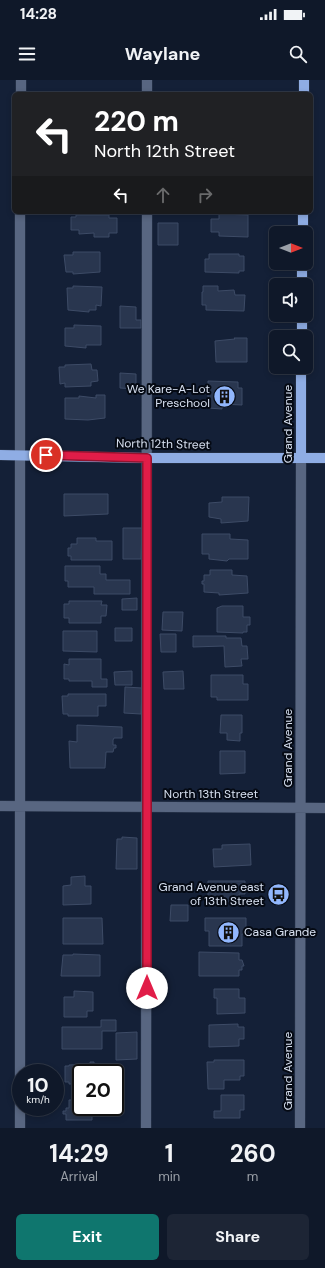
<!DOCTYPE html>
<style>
body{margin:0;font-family:"DM Sans",sans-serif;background:#1d2535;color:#f1f3f6;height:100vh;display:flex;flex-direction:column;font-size:15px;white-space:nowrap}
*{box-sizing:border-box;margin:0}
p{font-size:13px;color:#9ba0a8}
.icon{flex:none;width:22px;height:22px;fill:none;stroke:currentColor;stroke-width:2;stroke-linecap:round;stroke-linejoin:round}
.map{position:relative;height:1048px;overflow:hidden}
.panel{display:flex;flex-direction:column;background:#0f1829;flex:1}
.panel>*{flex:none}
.hud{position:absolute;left:12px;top:12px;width:301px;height:122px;border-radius:6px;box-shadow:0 2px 6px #0003,0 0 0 1px #2f3746;background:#202124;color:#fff;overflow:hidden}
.needle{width:26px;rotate:90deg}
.controls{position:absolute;left:269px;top:146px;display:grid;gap:8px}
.controls a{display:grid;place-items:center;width:44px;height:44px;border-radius:6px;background:#0f1829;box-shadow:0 2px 6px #0003,0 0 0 1px #2f3746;font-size:20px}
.speed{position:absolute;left:12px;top:984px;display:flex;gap:8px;font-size:20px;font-weight:700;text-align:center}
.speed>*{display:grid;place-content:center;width:52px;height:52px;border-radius:50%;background:#0f1829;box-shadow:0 2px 6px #0003,0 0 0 1px #2f3746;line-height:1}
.speed small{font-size:10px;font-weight:400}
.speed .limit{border:2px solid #111;border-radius:6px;background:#fff;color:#111}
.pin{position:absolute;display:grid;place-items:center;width:34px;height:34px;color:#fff;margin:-17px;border:2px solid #fff;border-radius:50%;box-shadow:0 1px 4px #0007}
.me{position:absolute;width:44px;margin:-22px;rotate:0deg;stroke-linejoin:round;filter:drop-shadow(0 0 3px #0008)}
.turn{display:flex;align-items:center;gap:14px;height:84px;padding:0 16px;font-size:18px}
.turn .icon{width:52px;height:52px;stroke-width:2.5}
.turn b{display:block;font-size:28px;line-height:34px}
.lanes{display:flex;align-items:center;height:38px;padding:0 16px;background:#0003;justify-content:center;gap:20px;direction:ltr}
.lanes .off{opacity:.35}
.eta{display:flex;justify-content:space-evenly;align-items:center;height:68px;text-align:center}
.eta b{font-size:24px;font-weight:700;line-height:28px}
.primary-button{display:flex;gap:8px;margin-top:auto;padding:8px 16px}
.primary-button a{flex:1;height:46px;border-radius:6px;background:#0f766e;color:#fff;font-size:16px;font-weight:700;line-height:46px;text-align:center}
.primary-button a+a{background:#1d2535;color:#f1f3f6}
.status{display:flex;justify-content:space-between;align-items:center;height:28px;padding:0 20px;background:#0f1829;direction:ltr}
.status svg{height:11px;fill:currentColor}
header{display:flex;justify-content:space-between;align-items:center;height:52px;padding:0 16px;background:#0f1829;font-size:18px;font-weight:700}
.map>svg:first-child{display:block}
</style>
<div class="status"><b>14:28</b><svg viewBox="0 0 49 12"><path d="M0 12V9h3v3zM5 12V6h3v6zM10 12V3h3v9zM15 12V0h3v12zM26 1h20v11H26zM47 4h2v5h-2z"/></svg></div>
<header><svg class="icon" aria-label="menu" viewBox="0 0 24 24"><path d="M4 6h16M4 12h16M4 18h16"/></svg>Waylane<svg class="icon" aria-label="search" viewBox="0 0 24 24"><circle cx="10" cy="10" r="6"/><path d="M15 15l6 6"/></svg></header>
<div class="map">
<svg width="325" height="1048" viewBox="0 0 325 1048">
<rect width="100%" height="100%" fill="#142037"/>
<path fill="#29364f" stroke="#3d4b66" d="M219,134L248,135V157L219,156V152H211V139H219Z
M76,135H109V138H117V153H109V157H94V153L79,154V150H71V137H76Z
M158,143H178V165H158Z
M73,172H100V192L73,194V192H66L64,175H73Z
M209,174H239V176H244V191H239V193L205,192V179H209Z
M73,206L102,207L101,226L96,225V230H89V232L68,230L67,208H73Z
M203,206H218V211L234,210L235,215H245L244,231L206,230V225H202V212H203Z
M120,226L136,227V240H141V248H120Z
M74,245L101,246V265H86V268L65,266V248H74Z
M234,258H247V282H216L215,261L235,259Z
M91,284L92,290H97L98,301L91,302V306L65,307V303L60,304L59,287H65V285Z
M120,293L136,294V309L120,308Z
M208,301L238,302V308H242V325L222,324V329L208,328Z
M96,315H105V338L88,340L65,339V318H79V316L96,318Z
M64,414H108V434L64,436Z
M222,417H249L248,441L221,443V439L209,437V423L222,422Z
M123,448H142L141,479H123Z
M202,454H230V459L248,460V479H229L227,481L209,479V474H202Z
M77,458H96V461H112V480H71V476H68V468H71V464H77Z
M65,486H100V494H106V500H130V514H94V507H68V501H65Z
M210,490H232V495L247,496L248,513L219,515V513L204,512V504H202V501H204V495H210Z
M137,518V530H122V519Z
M69,521H102L101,525H107L106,536H101V543H69V538H64V524H69Z
M222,526H243V537H250V545H247V552H243V553L217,552V528Z
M163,532H183L182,551L162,550Z
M115,548H132V561H115Z
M63,551H97V572L63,571Z
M160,554H176V572H161Z
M193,556H226V558H241L242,566H247L248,579H241L242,586L225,587L224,566L193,567Z
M69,579H101V599H107V607H92V601H69V599H64V584L69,585Z
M132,591V605H115L114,592Z
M183,591L184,609H164L163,592Z
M211,595H243V604H248V620H217V617H211Z
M125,607L142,608L141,634L124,633Z
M68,614H106V626H98V636H68V634H63L62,616H68Z
M221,635H242V653H240V661L227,660V653H220Z
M77,645L122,647V658H114L113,660V665H116V668H114L113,672H106L105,688H70L69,661L77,662Z
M220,671H245V693L220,694Z
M122,757L137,758V789H116L117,759H122Z
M250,764L251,785L214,787L213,769H222V765Z
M85,796V806H91V824L63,825V806L71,805V797Z
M208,801H245V814H239L240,822H208Z
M171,825H188V841H170Z
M63,838H102L103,864H63Z
M205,838H246V854H242V866H209V851H205Z
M199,872L239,873V880H242L244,886H242V890H239V896H199Z
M73,874L100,875V896H61L63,875H73Z
M214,909H239V918H245V933L217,934V918H214Z
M74,911L93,912V931H87V937H64V917H74Z
M101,940H116V951H102V969H62V947H101Z
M238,944V947H244V959H239V966L209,967V945Z
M137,952V979L116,980V953Z
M214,980H244V996H240V1000H224V1009H208L207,982H214Z
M90,982H94V993H81V1004H69V1002H65V986H69V985L90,984Z
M221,1015H244V1030H240V1038H214V1031H221Z
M69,1020H81V1027L95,1028V1031H92V1040H66V1034H63V1031H66V1028H69Z"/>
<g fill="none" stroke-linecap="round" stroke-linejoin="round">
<defs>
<path id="minor" d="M21,0V14
M147,0V14
M0,726L325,728
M20,1048V132
M146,1048L147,132
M300,1048L301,378"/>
<path id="major" d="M304,0V14
M303,153V132
M302,205V183
M302,257V235
M301,287V378
M0,375L147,378H325"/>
</defs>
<use href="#minor" stroke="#2f3b51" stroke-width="11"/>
<use href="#major" stroke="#2f3b51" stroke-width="11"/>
<use href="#minor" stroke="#586681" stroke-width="10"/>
<use href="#major" stroke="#8fade4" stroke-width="10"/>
</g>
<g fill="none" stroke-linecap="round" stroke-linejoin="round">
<defs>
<path id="route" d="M46,375L147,378V908"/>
</defs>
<use href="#route" stroke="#92132f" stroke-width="10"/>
<use href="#route" stroke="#e11d48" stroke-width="7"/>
</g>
<defs>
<symbol id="building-disc" viewBox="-11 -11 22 22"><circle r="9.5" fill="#92b7fd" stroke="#050a14"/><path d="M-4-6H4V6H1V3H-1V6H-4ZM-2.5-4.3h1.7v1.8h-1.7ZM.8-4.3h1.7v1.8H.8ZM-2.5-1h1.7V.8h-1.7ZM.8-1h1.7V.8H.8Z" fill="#111"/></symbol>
<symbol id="bus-disc" viewBox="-11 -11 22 22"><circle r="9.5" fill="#92b7fd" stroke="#050a14"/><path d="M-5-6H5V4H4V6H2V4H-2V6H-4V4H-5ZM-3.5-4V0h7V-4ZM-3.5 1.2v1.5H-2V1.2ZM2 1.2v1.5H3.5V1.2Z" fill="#111"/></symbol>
</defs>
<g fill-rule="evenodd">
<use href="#building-disc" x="212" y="304" width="25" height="25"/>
<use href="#bus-disc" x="266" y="802" width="25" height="25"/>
<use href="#building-disc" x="216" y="840" width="25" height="25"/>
</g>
<g text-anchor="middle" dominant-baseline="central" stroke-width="4" stroke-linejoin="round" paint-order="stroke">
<g font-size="12" fill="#d8e1f1" stroke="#050a14" text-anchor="end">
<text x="210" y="309">We Kare-A-Lot<tspan x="210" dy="14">Preschool</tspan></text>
<text x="264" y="807">Grand Avenue east<tspan x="264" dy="14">of 13th Street</tspan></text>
<text x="244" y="852" text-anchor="start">Casa Grande</text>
</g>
<g font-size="12" fill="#d8e1f1" stroke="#050a14">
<text transform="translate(288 344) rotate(-90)">Grand Avenue</text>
<text transform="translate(163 364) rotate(1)">North 12th Street</text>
<text transform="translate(288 668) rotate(-90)">Grand Avenue</text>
<text x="211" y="714">North 13th Street</text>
<text transform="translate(288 991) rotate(-90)">Grand Avenue</text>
</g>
</g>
</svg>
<div class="controls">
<a><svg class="needle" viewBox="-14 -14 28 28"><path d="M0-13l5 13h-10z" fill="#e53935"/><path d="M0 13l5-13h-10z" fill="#9ba0a8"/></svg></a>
<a><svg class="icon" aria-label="sound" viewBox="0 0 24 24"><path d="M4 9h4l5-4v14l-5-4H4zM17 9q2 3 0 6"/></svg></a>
<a><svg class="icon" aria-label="search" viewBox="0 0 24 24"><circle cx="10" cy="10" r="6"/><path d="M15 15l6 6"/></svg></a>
</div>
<div class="speed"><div>10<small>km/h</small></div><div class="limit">20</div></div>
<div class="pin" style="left:46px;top:375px;background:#d93025"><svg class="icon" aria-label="arrive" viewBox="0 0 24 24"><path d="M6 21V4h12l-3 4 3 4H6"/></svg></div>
<svg class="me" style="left:147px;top:908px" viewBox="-20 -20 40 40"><circle r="19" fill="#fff"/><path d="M0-13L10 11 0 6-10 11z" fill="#e11d48"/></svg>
<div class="hud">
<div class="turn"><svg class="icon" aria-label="left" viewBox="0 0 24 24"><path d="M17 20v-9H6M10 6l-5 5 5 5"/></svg><div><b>220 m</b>North 12th Street</div></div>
<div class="lanes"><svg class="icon" aria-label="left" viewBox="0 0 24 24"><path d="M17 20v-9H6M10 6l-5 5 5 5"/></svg><svg class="icon off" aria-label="ahead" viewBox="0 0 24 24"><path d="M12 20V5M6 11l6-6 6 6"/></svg><svg class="icon off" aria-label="right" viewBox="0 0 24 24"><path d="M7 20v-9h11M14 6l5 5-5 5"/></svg></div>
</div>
</div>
<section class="panel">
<div class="eta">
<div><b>14:29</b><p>Arrival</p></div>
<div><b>1</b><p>min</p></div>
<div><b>260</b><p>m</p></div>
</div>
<div class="primary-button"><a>Exit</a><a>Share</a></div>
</section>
